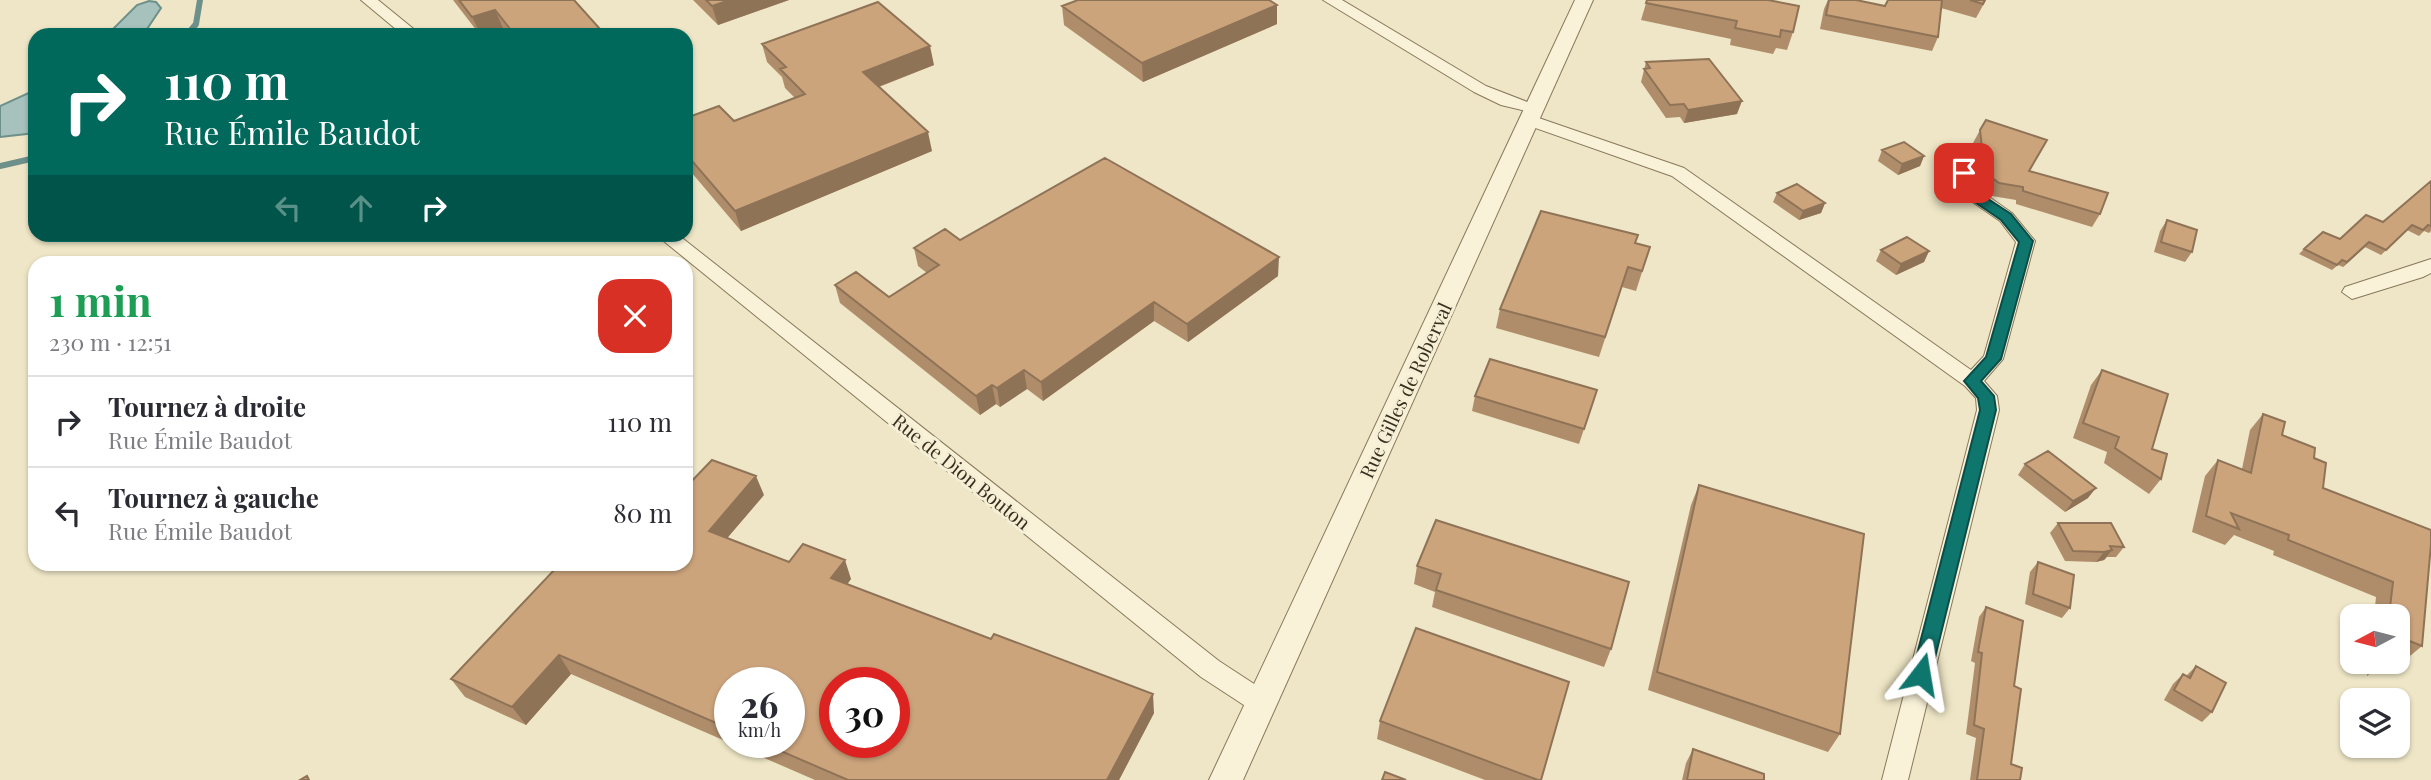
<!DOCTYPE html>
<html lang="fr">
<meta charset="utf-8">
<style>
body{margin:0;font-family:"Playfair Display",serif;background:#f7f7f7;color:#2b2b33;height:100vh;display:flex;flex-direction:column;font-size:26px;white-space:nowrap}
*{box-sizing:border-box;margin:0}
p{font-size:23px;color:#7c7c81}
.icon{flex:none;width:38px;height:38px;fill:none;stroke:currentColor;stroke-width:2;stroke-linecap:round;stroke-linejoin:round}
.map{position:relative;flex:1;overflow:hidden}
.details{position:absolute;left:28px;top:256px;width:665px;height:315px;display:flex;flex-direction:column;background:#fff;border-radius:21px;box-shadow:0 2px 5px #0004}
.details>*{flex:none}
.top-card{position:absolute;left:28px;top:28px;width:665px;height:214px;border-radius:21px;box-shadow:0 2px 5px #0004;background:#00695c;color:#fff;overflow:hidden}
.needle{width:46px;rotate:263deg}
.fabs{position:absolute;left:2340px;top:604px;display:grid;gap:14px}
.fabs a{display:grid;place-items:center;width:70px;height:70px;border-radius:14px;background:#fff;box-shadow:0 2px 5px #0004;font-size:35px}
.speed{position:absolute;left:714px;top:667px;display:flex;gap:14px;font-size:35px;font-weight:700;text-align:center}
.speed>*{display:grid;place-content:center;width:91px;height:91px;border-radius:50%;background:#fff;box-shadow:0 2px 5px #0004;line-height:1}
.speed small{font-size:18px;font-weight:400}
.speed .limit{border:10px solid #d22;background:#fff;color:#111}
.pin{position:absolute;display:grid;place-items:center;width:60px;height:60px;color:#fff;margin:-30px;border-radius:14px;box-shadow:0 4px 10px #0006}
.me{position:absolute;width:77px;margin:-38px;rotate:14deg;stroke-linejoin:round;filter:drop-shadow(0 0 5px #0008)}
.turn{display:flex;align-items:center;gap:24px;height:147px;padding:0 21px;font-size:32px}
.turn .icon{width:91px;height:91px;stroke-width:2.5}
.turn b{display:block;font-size:49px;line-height:60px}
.lanes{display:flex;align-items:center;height:66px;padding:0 21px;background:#0003;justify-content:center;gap:35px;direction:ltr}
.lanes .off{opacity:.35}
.round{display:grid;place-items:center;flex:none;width:74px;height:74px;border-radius:21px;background:#f7f7f7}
.headline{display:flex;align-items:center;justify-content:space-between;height:119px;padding:0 21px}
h1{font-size:42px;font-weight:700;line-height:52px;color:#1e9e55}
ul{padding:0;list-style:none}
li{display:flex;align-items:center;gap:21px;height:91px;padding:0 21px;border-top:2px solid #e1e1e2}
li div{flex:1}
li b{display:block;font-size:26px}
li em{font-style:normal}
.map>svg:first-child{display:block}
</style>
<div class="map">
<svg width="2431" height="780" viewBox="0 0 2431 780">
<rect width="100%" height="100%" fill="#eee6c6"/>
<path fill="#a7c2bc" stroke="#6e908b" stroke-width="2" d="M149,1L156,2L161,8L143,35H107L137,5Z
M35,90V133L0,137V106Z"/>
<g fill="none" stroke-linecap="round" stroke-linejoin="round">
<path stroke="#6e908b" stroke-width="6" d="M187,35L196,24L200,0
M0,166L35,158"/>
<defs>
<path id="minor" d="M361,0H378L421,35H403Z
M1323,0H1342L1486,86L1543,108L1535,113L1501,105L1474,92Z
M1530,115L1684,168L1971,370L1984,356L2016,242L2000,221L1968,199L1955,173L1958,169H1970L1982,192L2012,213L2035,241L2003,359L1984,381L1997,396L1999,410L1908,780H1882L1977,410L1976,398L1965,386L1672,176L1524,124L1522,120L1524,116Z
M655,234H677L1219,661L1271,695L1275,703L1271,711L1262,714L1253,711L1201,677Z
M2431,259V273L2423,277L2352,299L2342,292L2345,287Z"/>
<path id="tertiary" d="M1575,0H1593L1243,780H1209Z"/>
</defs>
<use href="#minor" stroke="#89785c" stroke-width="2"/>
<use href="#tertiary" stroke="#89785c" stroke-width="2"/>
<use href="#minor" fill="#f9f2d9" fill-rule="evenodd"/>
<use href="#tertiary" fill="#f9f2d9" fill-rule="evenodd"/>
</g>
<path fill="#af8d6b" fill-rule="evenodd" d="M453,0H574L600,29L602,35H508L503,28L480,35Z
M693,0H789L718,25Z
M1647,0L1793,32L1787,50L1776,48L1773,54L1730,45L1731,39L1641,20Z
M1828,0H1856L1885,6L1888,0H1986L1976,18L1941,8L1938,37L1932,51L1820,29L1824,9Z
M1062,6L1277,24L1143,82L1064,25Z
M762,44L934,65L879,87L932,151L741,231L686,166V118L734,121L795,98L785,88L782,77L767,62Z
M1646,62L1737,114L1684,123L1680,117L1666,118L1641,82Z
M1980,130L2029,171L2100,214L2092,227L2016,204V200L1992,196L1984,190L1978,178L1973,143Z
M1882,150L1924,156L1920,166L1898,175L1878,161Z
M2431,181V231L2429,233L2424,231L2419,236L2407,230L2381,255L2365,247L2343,267L2338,265L2332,270L2299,254L2304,249L2340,239L2383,222Z
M1777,193L1825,203L1821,213L1799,220L1773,202Z
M2167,220L2192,252L2185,262L2154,252L2160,231Z
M960,240L1278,276L1188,342L1154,321L1043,401L1027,389L1000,407L996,404L980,415L840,303L835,285L889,297L927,273L918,266L914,248Z
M1635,243L1650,247L1636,291L1622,287L1599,357L1496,328L1500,309Z
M1881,250L1929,251L1924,262L1896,275L1876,261Z
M2102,370L2152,449L2161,479L2149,494L2104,463L2107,452L2073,438L2091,385Z
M1597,390L1579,444L1472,411L1475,396Z
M2263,414L2282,435L2314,458L2323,488L2431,530L2422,646L2404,661L2398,659V616H2374L2376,597L2273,555L2274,551L2234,535L2225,545L2192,532L2205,476L2218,460L2242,469L2250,430Z
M2025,464L2088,498L2065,512L2018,475Z
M1699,485L1840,734L1828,752L1648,690L1691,505Z
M764,495L727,538L789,562L851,579L847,584L1154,713L1119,780H815L571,674L526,725L465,697L451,679L554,571L549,564H686ZM730,682L789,742H730Z
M2058,523L2124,547L2116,557H2107L2104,560L2096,562L2065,561L2050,533Z
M2038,562L2070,608L2062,618L2025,604L2030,572Z
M1417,566L1629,582L1611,649L1604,667L1432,607L1435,592L1414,584Z
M1986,607L2014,686L2011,764L2020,780H1970L1976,738L1966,734L1975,663L1971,661L1979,617Z
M2368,662H2384L2367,676Z
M2196,666L2212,712L2202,722L2164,700L2173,684L2183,674L2186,676Z
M1380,721L1541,780H1485L1377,739Z
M1693,749L1764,780H1682L1686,763Z"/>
<path fill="#8f7357" d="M730,0H789L718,25L712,6Z
M1277,5V24L1143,82L1142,63Z
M495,10L503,28L481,35L472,17Z
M600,29L602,35H581Z
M930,46L934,65L867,91L863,72Z
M1742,101L1737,114L1684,123L1688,110Z
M928,132L932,151L741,231L735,211Z
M1924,156L1920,166L1898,175L1902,164Z
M1825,203L1821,213L1799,220L1803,211Z
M2369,242L2365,247L2343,267L2347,262Z
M1929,251L1924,262L1896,275L1901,264Z
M1279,257L1278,276L1188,342L1187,324Z
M1154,302V321L1043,401L1041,382Z
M1024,370L1027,389L1000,407L997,388Z
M992,385L996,404L980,415L976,396Z
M756,476L764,495L717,550L709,531Z
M2096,488L2088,498L2065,512L2073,501Z
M2112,550L2104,560L2096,562L2104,552Z
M845,560L851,579L838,597L831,578Z
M559,655L571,674L526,725L512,707Z
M1153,694L1154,713L1119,780H1107Z"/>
<path fill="#cca47c" stroke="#8f7357" stroke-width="2" fill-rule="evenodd" d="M459,0H574L600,29L581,35H515L495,10L472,17Z
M706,0H730L712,6Z
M1078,0H1269L1277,5L1142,63L1062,6Z
M1647,0H1768L1799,6L1793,32L1781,30L1780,37L1735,28L1737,21L1646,3Z
M1829,0H1856L1885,6L1888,0H1942L1938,37L1826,15Z
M1970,0H1985L1983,4Z
M878,2L930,46L863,72L928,132L735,211L686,154V118L719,106L734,121L805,94L780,69L786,67L762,44Z
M1709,59L1742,101L1688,110L1684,104L1670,105L1644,69L1650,68L1646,62Z
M1986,120L2047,140L2029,171L2108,193L2100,214L2023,191V187L1999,183L1991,177L1984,165L1980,130Z
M1904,142L1924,156L1902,164L1882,150Z
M1105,158L1279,257L1187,324L1154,302L1041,382L1024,370L997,388L992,385L976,396L835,285L856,272L889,297L939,265L914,248L945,229L960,240Z
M2431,181V226L2428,225L2423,230L2412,225L2386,250L2369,242L2347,262L2342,260L2337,265L2304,249L2323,232L2340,239L2366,215L2383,222Z
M1797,184L1825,203L1803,211L1777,193Z
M1541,211L1638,235L1635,243L1650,247L1642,271L1628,267L1605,337L1500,309Z
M2167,220L2197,230L2192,252L2161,242Z
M1907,237L1929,251L1901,264L1881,250Z
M1490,359L1597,390L1584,429L1475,396Z
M2102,370L2168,394L2152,449L2167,454L2161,479L2115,448L2119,437L2083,423Z
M2263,414L2285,422L2282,435L2315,448L2314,458L2326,463L2323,488L2431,530V544L2422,646L2407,640L2398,648V616H2389L2393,582L2288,540L2289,535L2231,513L2239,529L2206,516L2218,460L2251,473Z
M2048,451L2096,488L2073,501L2025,464Z
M712,460L756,476L709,531L789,562L803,544L845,560L831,578L991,639L994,634L1153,694L1107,780H848L760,742H789V682H730V729L559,655L512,707L451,679L558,566L553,564H686V487ZM835,682H894V742H835Z
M1699,485L1864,534L1840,734L1657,672Z
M1436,520L1629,582L1611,649L1436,590L1441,574L1417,566Z
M2058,523H2111L2124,547L2110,546L2112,550L2104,552L2073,551Z
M2038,562L2074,575L2070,608L2033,594Z
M1986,607L2023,621L2014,686L2021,689L2011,764L2022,768L2020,780H1977L1984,729L1974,725L1982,653L1978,652Z
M1416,628L1569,682L1541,780H1538L1380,721Z
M2196,666L2226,683L2212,712L2174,690L2183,674L2190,678Z
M1693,749L1764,774V780H1687Z
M1385,772L1406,780H1382Z
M307,776L309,780H300Z"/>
<path fill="#0f766e" stroke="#0a4d48" stroke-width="2" d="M1964,169L1971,173L1979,193L2011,214L2033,241L2001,359L1981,381L1994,396L1996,410L1931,674L1928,680H1915L1912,674L1980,410L1978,398L1964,381L1986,357L2019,242L2001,220L1969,198L1957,173Z"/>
<g text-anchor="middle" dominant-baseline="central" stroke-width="6" stroke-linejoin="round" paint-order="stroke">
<g font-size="19" fill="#3a2e1f" stroke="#f5efd6">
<text transform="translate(1405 390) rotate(-65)">Rue Gilles de Roberval</text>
<text transform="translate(962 471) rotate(39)">Rue de Dion Bouton</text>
</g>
</g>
</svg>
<div class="fabs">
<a><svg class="needle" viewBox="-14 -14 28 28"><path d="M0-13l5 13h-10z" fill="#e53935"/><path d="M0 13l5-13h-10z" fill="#7c7c81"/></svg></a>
<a><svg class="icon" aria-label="layers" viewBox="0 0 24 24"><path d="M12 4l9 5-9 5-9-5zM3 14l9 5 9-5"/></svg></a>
</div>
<div class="speed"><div>26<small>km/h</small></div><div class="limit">30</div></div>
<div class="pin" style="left:1964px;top:173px;background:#d93025"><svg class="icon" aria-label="arrive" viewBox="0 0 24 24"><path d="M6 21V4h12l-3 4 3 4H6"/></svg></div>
<svg class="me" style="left:1921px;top:674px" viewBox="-20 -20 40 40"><path d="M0-17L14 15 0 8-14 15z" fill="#0f766e" stroke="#fff" stroke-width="4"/></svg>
<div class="top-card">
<div class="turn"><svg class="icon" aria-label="right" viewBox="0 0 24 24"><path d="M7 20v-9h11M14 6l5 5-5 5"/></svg><div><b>110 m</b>Rue Émile Baudot</div></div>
<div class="lanes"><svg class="icon off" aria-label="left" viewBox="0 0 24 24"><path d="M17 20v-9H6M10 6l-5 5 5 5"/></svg><svg class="icon off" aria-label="ahead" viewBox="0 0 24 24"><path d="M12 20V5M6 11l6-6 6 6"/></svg><svg class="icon" aria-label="right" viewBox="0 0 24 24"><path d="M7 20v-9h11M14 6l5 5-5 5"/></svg></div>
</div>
<section class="details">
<div class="headline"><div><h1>1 min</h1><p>230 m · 12:51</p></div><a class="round" style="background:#d93025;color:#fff"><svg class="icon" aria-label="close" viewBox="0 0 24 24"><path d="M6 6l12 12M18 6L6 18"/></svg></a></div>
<ul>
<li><svg class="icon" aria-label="right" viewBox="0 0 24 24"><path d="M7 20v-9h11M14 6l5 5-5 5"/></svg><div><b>Tournez à droite</b><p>Rue Émile Baudot</p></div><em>110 m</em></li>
<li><svg class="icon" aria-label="left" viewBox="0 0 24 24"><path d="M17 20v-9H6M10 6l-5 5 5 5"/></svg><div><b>Tournez à gauche</b><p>Rue Émile Baudot</p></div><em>80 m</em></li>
</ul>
</section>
</div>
